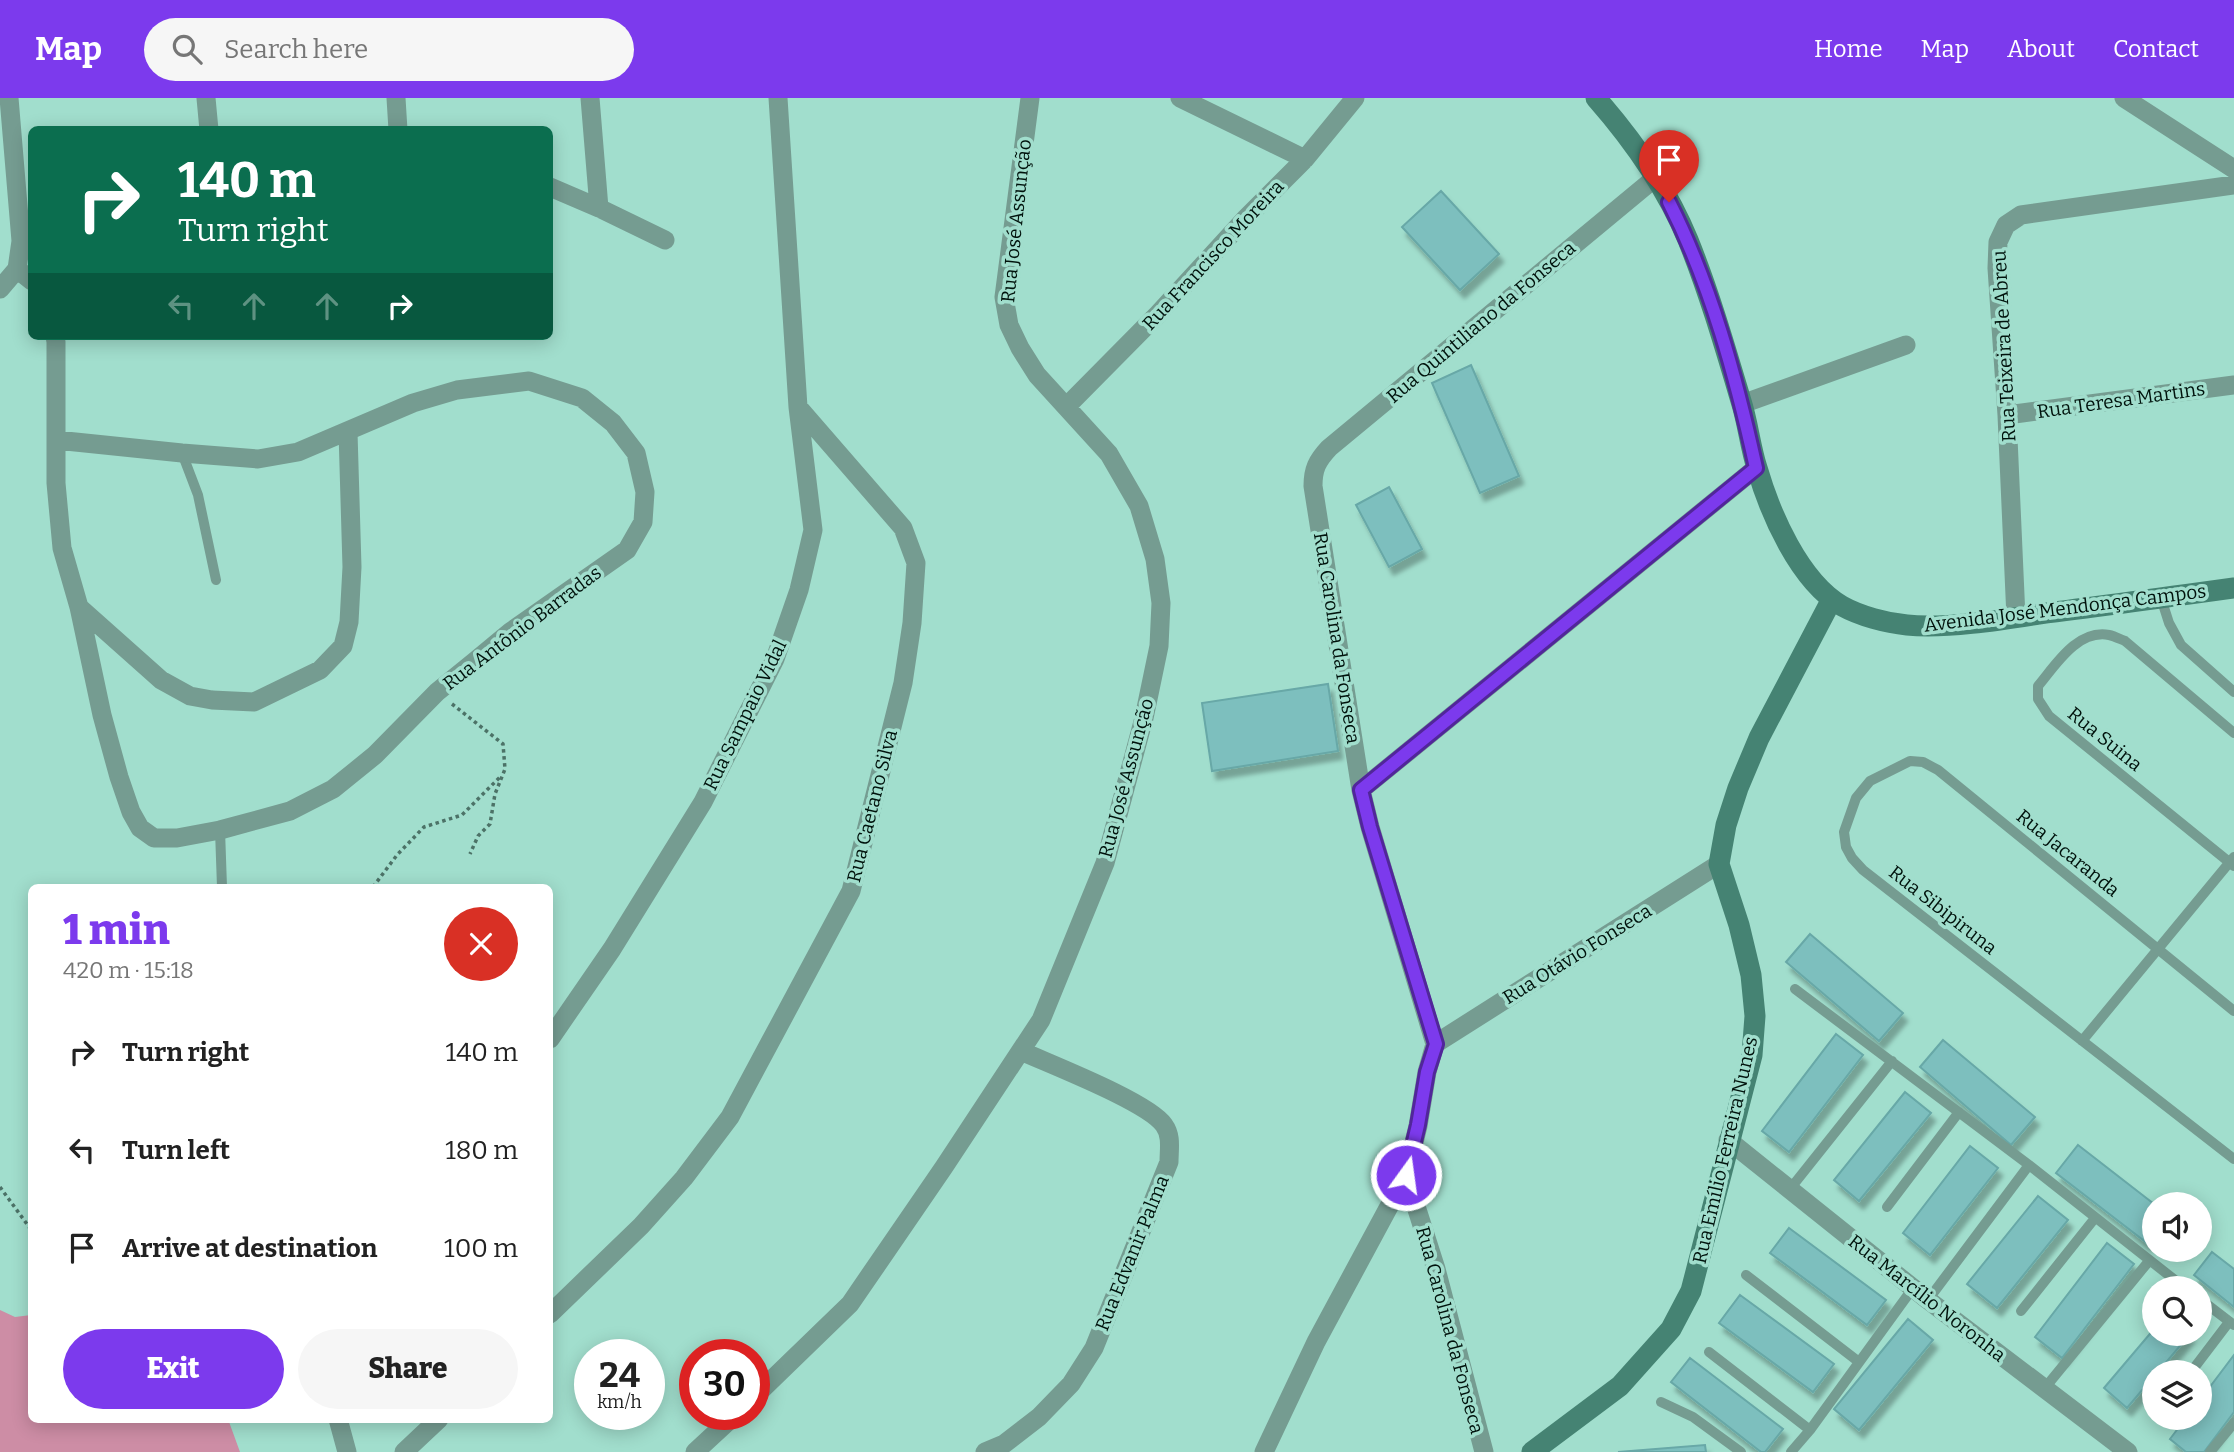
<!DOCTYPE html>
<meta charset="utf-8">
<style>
body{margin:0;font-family:Bitter,serif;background:#f6f6f6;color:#222;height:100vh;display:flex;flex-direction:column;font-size:26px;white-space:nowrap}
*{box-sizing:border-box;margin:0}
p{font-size:23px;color:#767676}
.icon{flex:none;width:38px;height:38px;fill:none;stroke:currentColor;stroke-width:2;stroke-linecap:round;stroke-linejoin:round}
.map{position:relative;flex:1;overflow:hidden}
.sheet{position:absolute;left:28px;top:786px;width:525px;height:539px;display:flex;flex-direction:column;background:#fff;border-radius:10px;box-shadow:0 4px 18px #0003}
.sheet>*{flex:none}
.top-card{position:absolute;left:28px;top:28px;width:525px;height:214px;border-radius:10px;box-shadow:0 4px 18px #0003;background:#0b6e4f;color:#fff;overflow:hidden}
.controls{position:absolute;left:2142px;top:1094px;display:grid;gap:14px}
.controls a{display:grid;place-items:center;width:70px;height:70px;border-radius:50%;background:#fff;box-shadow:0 4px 18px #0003;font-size:35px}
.speed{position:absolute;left:574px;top:1241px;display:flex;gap:14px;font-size:35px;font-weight:700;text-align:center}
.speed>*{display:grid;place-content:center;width:91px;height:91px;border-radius:50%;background:#fff;box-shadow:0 4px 18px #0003;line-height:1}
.speed small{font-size:18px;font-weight:400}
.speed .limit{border:10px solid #d22;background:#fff;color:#111}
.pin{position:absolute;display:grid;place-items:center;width:60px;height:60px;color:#fff;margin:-72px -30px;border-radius:50% 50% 50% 0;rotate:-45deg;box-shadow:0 0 7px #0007}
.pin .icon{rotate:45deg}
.me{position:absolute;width:77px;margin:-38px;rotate:14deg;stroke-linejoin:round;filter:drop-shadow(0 0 5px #0008)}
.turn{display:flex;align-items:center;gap:24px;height:147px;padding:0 35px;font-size:32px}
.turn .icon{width:91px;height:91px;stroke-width:2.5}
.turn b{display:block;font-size:49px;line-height:60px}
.lanes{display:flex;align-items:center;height:66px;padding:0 35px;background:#0003;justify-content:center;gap:35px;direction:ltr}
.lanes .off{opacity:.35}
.round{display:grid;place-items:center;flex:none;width:74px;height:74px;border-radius:37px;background:#f6f6f6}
.head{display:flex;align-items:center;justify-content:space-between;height:119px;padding:0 35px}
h1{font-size:42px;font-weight:800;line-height:52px;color:#7c3aed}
.button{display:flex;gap:14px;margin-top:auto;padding:14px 35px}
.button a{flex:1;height:80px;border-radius:42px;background:#7c3aed;color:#fff;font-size:28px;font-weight:800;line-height:80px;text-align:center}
.button a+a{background:#f6f6f6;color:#222}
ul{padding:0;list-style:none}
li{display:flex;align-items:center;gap:21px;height:98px;padding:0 35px}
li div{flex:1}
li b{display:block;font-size:26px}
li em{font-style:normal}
header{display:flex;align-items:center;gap:42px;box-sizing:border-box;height:98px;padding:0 35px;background:#7c3aed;color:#fff}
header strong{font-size:33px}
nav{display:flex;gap:38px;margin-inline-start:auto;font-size:24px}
.search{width:490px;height:63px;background:#f6f6f6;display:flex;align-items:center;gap:18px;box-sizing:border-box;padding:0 24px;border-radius:38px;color:#767676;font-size:26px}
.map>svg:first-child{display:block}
</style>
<header>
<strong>Map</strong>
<div class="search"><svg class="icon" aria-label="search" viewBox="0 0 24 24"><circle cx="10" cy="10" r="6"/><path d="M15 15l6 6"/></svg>Search here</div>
<nav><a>Home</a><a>Map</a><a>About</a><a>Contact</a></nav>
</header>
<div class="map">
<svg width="2234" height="1354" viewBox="0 0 2234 1354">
<defs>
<filter id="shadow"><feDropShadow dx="4.5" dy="8" stdDeviation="2" flood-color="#0004"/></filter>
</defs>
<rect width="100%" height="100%" fill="#a1decd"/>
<path fill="#cd8da5" d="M0,1212L15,1219L31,1217L32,1321H228L240,1354H0Z"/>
<path fill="#7dbfbe" stroke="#67a8a7" stroke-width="2" filter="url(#shadow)" d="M1441,93L1499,156L1460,192L1402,129Z
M1471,267L1519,378L1480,395L1432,285Z
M1389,389L1422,451L1389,469L1356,407Z
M1328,586L1338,653L1212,673L1202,605Z
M1810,836L1903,915L1879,943L1786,864Z
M1836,936L1863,957L1789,1054L1762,1033Z
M1943,942L2035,1019L2011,1047L1920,969Z
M1905,994L1931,1015L1859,1103L1834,1082Z
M2078,1047L2154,1106V1136L2147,1145L2056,1075Z
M1970,1048L1998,1070L1930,1157L1903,1135Z
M2038,1098L2068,1122L1997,1210L1967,1186Z
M1789,1130L1886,1202L1867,1227L1770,1155Z
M2107,1145L2134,1166L2062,1260L2035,1239Z
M2212,1154L2234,1171V1209L2194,1177Z
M1740,1197L1834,1266L1813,1294L1719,1225Z
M1908,1221L1933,1242L1859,1332L1834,1311Z
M2154,1231V1236H2190L2158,1274H2154V1278L2127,1310L2104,1290Z
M2234,1257V1314L2204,1354H2186L2170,1341L2186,1320H2200V1302Z
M1690,1260L1783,1331L1765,1354H1761L1671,1284Z
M1705,1347L1706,1354H1618Z"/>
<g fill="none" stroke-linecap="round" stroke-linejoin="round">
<path stroke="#4c7267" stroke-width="3.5" stroke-dasharray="3.5 3.5" stroke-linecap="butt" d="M452,606L503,646L505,671L495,696L490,726L478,738L470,756
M373,789L397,757L424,729L462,717L501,678
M30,893L32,895
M0,1089L32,1133"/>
<path stroke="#759c91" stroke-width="10" d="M182,355L198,397L216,482
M2161,500L2169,525L2181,547L2234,594
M2234,635L2125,543C2120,541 2114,538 2109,537C2077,531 2055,568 2038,588V601L2049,618L2234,768
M220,732L222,789
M1795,891L2029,1067L2185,1190
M2234,913L1938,672L1923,664L1910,663L1870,683L1856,700L1844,734L1846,749L1852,760L1863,772L2234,1061
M2082,943L2234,759
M1790,1091L1892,963
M1887,1109L1959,1014
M1746,1177L1859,1264
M2200,1201L2234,1227
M1928,1202L2029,1067
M2021,1213L2095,1120
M1709,1254L1810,1332
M2191,1274L2229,1224
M2044,1291L2149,1163
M1661,1304L1693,1319L1741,1354
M1791,1354L1810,1332L1913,1190
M2210,1354L2234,1325"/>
<path stroke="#759c91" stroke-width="19" d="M9,0L21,143L17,171L32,183
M206,0L209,32
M396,0L398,32
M590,0L599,110
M1180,0L1305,61
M2124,0L2234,71
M550,89L599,110L665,142
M0,191L17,171
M55,238L56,244V385L62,450L79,509L102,617L119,679L131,714L140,730L154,740H177L220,732L290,713L333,691L375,657L437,594L474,564L510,534L627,452L643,424L645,394L636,355L613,325L582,300L529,283L457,292L413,305L298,354L258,361L182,355L56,342
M1742,306L1906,247
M1066,309L1158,216L1246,120L1305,61L1355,0
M2007,317L2234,287
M79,509L161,582L190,598L212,602L254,604L320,572L343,548L349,524L352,469L348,334
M2016,520L2007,317L1997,170L1998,144L2006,127L2021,117L2234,87
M1361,692L1756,370
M550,941L612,851L703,704L775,561L799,492L813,432L798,309L778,0
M1435,946L1719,766
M1728,1042L1928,1202L2128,1354
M550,1216L641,1128L684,1080L730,1019L851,793L903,585L912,525L916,465L903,430L798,309
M754,1299L850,1206L944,1069L1041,922L1105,765L1144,620L1159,548L1161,505L1155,461L1139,408L1109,356L1037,277L1020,250L1009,227L1004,199L1030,0
M338,1321L347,1354
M404,1354L439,1321
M695,1354L736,1316
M985,1354L1004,1346L1039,1319L1071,1286L1094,1250L1169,1064C1169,1051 1172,1038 1164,1027C1148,1004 1052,967 1021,953
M1264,1354L1316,1244L1406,1077
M1484,1354L1436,1171L1406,1077L1418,1028L1427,974L1435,946L1370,729L1361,692L1313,388C1313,371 1317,363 1329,350L1655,80"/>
<path stroke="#458373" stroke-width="21" d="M1596,0C1632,41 1667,91 1688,142C1709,194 1725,249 1741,303C1748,325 1750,348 1757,370C1770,415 1799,483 1842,508C1860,518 1886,525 1907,527C1945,531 2001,522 2039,516C2104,508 2169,499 2234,490
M1532,1354L1620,1288L1671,1231L1691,1193L1752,957L1755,918L1751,877L1739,827L1719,766L1726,727L1738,690L1759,640L1832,501"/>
</g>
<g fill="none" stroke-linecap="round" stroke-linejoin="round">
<defs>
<path id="route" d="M1406,1077L1418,1027L1427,974L1436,946L1370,729L1361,692L1756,370C1736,279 1711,187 1669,104"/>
</defs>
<use href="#route" stroke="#51269a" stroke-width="18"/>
<use href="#route" stroke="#7c3aed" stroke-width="12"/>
</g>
<g text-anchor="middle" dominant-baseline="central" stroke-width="7" stroke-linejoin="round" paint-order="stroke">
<g font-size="19" fill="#00120c" stroke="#a1decd">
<text transform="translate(1016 123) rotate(-84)">Rua José Assunção</text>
<text transform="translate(1213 157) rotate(-47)">Rua Francisco Moreira</text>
<text transform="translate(1481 224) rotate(-40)">Rua Quintiliano da Fonseca</text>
<text transform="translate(2004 248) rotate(-93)">Rua Teixeira de Abreu</text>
<text transform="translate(2121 302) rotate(-8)">Rua Teresa Martins</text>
<text transform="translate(2065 510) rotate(-7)">Avenida José Mendonça Campos</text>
<text transform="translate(522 530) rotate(-37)">Rua Antônio Barradas</text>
<text transform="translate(1337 540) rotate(81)">Rua Carolina da Fonseca</text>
<text transform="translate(745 617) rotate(-64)">Rua Sampaio Vidal</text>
<text transform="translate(2105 641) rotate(39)">Rua Suina</text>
<text transform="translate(1126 680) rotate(-75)">Rua José Assunção</text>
<text transform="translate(872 708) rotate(-76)">Rua Caetano Silva</text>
<text transform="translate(2068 755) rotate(39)">Rua Jacaranda</text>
<text transform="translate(1943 812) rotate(38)">Rua Sibipiruna</text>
<text transform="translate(1577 856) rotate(-32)">Rua Otávio Fonseca</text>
<text transform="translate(1725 1052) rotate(-77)">Rua Emílio Ferreira Nunes</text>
<text transform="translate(1132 1155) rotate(-68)">Rua Edvanir Palma</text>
<text transform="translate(1927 1200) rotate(38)">Rua Marcílio Noronha</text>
<text transform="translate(1450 1232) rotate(75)">Rua Carolina da Fonseca</text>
</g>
</g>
</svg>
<div class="controls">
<a><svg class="icon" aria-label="sound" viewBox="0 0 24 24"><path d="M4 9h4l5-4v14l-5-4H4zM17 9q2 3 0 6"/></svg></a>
<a><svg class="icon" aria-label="search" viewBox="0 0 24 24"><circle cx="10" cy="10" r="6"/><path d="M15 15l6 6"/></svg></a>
<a><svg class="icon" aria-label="layers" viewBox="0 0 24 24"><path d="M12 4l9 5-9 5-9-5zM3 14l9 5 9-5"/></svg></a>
</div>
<div class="speed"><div>24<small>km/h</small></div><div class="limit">30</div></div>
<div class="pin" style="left:1669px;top:104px;background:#d93025"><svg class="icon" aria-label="arrive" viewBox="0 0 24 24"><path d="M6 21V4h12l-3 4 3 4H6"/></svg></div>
<svg class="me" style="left:1406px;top:1077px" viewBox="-20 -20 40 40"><circle r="17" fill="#7c3aed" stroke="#fff" stroke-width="3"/><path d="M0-11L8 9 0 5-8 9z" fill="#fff"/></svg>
<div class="top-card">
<div class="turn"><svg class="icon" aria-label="right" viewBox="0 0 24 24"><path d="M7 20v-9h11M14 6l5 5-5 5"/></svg><div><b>140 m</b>Turn right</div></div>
<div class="lanes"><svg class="icon off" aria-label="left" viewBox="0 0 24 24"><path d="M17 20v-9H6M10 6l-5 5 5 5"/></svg><svg class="icon off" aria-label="ahead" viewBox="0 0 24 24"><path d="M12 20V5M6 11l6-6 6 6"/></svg><svg class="icon off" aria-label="ahead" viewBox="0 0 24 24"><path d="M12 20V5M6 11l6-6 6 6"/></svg><svg class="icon" aria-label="right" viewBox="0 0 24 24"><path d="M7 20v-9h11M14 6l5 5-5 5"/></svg></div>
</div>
<section class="sheet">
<div class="head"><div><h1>1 min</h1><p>420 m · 15:18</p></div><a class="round" style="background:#d93025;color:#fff"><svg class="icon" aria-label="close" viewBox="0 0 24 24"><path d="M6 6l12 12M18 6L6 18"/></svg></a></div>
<ul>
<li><svg class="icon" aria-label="right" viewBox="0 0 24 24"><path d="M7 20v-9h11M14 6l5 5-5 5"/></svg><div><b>Turn right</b></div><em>140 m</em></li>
<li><svg class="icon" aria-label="left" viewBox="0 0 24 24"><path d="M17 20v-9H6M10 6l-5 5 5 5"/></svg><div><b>Turn left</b></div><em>180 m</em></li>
<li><svg class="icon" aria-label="arrive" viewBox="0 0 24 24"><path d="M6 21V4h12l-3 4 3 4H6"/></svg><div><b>Arrive at destination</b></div><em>100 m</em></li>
</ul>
<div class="button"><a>Exit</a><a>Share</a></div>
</section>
</div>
